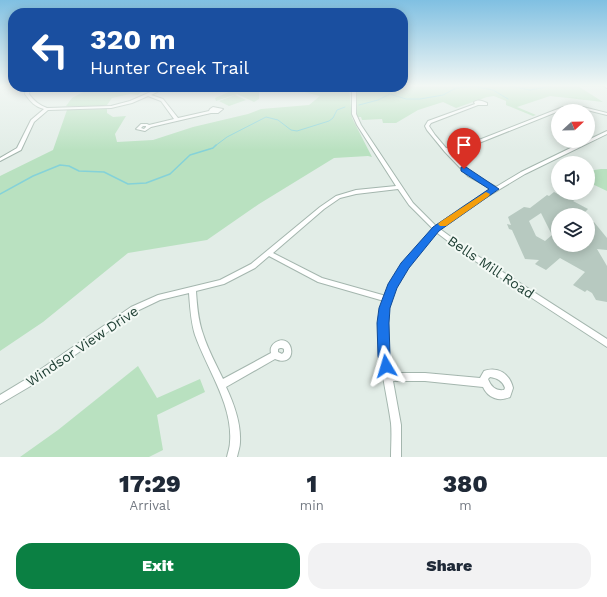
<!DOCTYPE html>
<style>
body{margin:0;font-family:"Work Sans",sans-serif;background:#f2f2f3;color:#1f2937;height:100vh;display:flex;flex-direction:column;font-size:15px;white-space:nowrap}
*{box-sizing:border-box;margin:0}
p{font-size:13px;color:#747a83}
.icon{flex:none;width:22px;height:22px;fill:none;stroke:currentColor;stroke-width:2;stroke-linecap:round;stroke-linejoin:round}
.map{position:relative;height:457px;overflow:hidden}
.side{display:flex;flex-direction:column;background:#fff;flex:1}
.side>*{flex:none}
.top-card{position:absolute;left:8px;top:8px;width:400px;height:84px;border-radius:16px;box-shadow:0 2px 10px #0003;background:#1a4fa0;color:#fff;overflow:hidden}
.needle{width:26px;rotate:68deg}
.controls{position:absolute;left:551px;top:104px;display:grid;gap:8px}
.controls a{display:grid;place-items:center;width:44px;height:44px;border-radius:50%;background:#fff;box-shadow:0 2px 10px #0003;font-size:20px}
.pin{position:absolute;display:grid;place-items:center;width:34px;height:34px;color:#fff;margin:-41px -17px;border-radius:50% 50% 50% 0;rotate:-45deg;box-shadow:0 0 4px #0007}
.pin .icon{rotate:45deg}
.me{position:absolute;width:44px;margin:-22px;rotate:353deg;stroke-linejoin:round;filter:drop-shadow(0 0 3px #0008)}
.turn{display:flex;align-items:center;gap:14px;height:84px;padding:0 16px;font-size:18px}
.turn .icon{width:52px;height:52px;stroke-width:2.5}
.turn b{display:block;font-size:28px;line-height:34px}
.eta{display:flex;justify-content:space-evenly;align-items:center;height:68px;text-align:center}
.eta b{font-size:24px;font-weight:800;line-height:28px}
.button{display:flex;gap:8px;margin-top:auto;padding:8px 16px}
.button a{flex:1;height:46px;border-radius:16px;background:#0b8043;color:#fff;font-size:16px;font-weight:800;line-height:46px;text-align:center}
.button a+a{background:#f2f2f3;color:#1f2937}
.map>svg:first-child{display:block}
</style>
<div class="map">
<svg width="607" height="457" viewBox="0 0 607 457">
<rect width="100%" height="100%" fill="#e2ede7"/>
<path fill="#b9e1c0" d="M403,86H578L603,102L550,96L517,107L536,115L533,116L506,105V101L494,96L487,97L456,108L443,102L418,110L396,123H383L382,119L362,120L361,117H355L354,89L358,88V87Z
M76,87H141L136,90L141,92L138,95L130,94L112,98L107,105L99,107L66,106L72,98L83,92Z
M240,87H263V90L259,92V99L254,102L237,94L216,101L215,98Z
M284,87H349L352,118L372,157L368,156L334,158L259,204L207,240L128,253L43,322L0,351V176L53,150L67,110L107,109V113L113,117L126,116L115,134L117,142L153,140L193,127L248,114L261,109L309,105L320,96Z
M235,95L246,100L229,106L219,101Z
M601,169H607V191L588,182V171Z
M138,366L157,398L200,379L205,392L157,415L163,450L149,457H20L58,430Z"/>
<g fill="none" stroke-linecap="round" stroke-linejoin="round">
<path stroke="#85d2d8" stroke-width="1" d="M510,86L530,90L552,86
M477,87L493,90L508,99
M359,105L378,100L390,94L406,99H420L443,95L456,88L478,86
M215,146L227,137L266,117L278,120L291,130L297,131L329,121L333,118L337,110L345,107"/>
<path stroke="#85d2d8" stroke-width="1.5" d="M0,194L33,176L60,165L69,166L79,171L104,172L128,184L146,183L170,174L190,155L213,148L216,145"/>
</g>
<path fill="#b7c9c0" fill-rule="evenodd" d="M554,192L566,198L569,195L576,199L573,201L588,209L582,215H558V245H588V221L594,222L607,238V250L597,249L607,266V302L596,300L592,293L587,290L585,292L573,285L585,272L560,258L546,270L535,264L539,260L525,259L512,230L509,229L507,224L511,225L508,217L524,207L530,208L547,195L549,196ZM541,213L552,235L545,241L536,236L529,221Z"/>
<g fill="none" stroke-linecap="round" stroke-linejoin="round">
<defs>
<path id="minor" d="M604,86H607V88Z
M26,87H30L29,94C34,101 39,105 47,108L111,106L130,101L162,87H167L151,95L163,99L178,118L209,111L210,109L213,107L223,109L218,113H211L151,127L145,131L136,129L141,124H147L149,125L174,119L161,101L148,96L132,103L111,108L48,110L34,122L21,150L0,161V158L17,148L31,120L44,109C35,107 30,101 25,94ZM143,126H146V127L144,129L141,128Z
M352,87H356V114L361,125L413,203L436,226L466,205L492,189L468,176L445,152L427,130L425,126L428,121L475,104L474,102C479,99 482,101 487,103V105H478L431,123L429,126L435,135L446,148L466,145L563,107H583L607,113V115L583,109H564L469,147L448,150L472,174L496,187L521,172L585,141H588V140L607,131V134L525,174L470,207L440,229L470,251L607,339V347L466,255L436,232C422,250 405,267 396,287C383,314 386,345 391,373H425L480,378L484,371C498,366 510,374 513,388L510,397C499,402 488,398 483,387L425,381H393L401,425V457H391C391,446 392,434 391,423C386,386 371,337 384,301L318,282L269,256L255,268L224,284L196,291C197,306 198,320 203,334C208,350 216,364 223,379L271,353C270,349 271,345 276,342C294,332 299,369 275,359L226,387C234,404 241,423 240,442C240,447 238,452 237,457H227C228,452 230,447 230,442C233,405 207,369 195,335C191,322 190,307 189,293L160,300L137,311L34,384L0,404V395L28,378L131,307L158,295L220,280L251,264L320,207L336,196L356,190L396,186L357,125L352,114ZM398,189L409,205L433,229C415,250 394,270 386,296L322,278L273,253L324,209L340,198L356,194ZM280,348H282L284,349V352L282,354L278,352V349ZM490,377C497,378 503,381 505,388L504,390C496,391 491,387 488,379Z"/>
</defs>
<use href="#minor" stroke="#a4b6ae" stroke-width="2"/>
<use href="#minor" fill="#fff" fill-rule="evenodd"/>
</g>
<linearGradient id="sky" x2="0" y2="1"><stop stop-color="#80c0e2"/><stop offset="0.57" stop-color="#f2f7f4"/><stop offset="1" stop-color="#f2f7f4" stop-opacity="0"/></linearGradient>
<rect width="607" height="150" fill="url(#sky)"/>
<path fill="#1a73e8" stroke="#114b97" d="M461,167H466L499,189L439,231L409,268L397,288L390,308L389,323L390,356L392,366L390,370L386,372L381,370L378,356L377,323L379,308L388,284L401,263L433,227L489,189L461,171Z"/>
<path fill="#f59e0b" d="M486,192L490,194L489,196L446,226H440L438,224L440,222Z"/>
<g text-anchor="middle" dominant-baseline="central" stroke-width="4" stroke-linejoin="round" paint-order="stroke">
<g font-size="14" fill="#204035" stroke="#f3f9f5">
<text transform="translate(491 267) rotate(34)">Bells Mill Road</text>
<text transform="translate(82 346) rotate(-34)">Windsor View Drive</text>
</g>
</g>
</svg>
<div class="controls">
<a><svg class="needle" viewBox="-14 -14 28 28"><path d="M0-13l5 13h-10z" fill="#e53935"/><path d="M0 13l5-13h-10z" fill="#747a83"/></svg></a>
<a><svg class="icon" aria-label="sound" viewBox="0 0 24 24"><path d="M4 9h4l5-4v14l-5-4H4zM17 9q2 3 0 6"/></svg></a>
<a><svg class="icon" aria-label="layers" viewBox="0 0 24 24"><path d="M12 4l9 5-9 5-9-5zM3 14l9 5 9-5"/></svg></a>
</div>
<div class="pin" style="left:464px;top:169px;background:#d93025"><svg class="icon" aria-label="arrive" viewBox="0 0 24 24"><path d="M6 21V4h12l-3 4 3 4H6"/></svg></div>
<svg class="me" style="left:386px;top:366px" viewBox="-20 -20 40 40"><path d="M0-17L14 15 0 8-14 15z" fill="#1a73e8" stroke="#fff" stroke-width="4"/></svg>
<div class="top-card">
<div class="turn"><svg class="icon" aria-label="left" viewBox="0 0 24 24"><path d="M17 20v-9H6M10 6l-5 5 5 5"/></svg><div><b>320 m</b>Hunter Creek Trail</div></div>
</div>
</div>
<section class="side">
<div class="eta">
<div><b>17:29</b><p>Arrival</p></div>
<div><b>1</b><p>min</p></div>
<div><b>380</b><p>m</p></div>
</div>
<div class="button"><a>Exit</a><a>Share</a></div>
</section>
